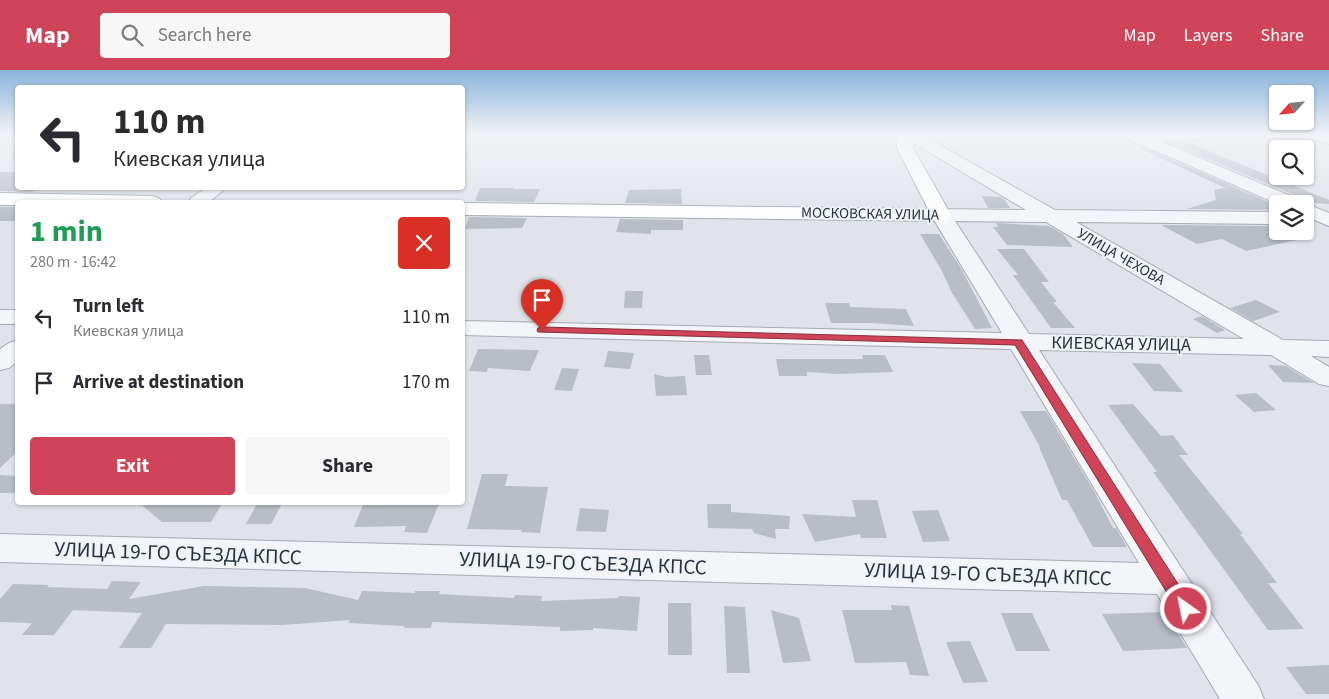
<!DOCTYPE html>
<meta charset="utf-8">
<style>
body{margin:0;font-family:"Source Sans 3",sans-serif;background:#f7f7f7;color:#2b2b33;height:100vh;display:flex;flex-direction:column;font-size:19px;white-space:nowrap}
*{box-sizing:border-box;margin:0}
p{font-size:16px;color:#7c7c81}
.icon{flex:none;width:28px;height:28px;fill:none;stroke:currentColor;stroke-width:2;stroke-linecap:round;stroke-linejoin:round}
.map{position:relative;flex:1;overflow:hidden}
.sheet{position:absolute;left:15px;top:130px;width:450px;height:305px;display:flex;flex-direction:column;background:#fff;border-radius:5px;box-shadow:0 1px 4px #0004}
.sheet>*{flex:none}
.top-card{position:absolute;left:15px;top:15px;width:450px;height:105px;border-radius:5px;box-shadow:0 1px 4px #0004;background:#fff;color:#2b2b33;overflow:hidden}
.needle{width:32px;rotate:243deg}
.controls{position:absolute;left:1269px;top:15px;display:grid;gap:10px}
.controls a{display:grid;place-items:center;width:45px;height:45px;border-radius:5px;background:#fff;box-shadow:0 1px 4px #0004;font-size:25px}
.pin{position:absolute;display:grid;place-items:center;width:42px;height:42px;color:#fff;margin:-51px -21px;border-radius:50% 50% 50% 0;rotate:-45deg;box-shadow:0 0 5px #0007}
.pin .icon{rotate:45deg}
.me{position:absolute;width:55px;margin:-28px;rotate:327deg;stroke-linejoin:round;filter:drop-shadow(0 0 4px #0008)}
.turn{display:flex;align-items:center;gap:18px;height:105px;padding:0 15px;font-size:22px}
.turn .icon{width:65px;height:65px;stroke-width:2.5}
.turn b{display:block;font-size:35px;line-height:42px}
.round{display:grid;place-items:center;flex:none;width:52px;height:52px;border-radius:5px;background:#f7f7f7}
.overview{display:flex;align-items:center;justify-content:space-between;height:85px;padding:0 15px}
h1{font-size:30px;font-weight:700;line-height:38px;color:#1e9e55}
.cta{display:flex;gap:10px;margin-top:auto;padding:10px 15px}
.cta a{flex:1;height:58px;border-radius:5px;background:#d0445a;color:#fff;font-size:20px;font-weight:700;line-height:58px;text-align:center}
.cta a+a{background:#f7f7f7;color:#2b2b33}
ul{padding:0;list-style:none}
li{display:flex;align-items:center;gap:15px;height:65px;padding:0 15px}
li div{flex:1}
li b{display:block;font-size:19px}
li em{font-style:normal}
header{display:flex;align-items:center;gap:30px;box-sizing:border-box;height:70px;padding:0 25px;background:#d0445a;color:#fff}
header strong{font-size:24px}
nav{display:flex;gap:28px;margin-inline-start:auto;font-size:18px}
.search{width:350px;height:45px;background:#f7f7f7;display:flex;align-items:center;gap:12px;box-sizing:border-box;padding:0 18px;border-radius:5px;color:#7c7c81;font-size:19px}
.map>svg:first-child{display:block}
</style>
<header>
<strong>Map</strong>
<div class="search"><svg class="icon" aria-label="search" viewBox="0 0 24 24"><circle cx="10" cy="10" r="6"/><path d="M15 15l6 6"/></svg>Search here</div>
<nav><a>Map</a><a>Layers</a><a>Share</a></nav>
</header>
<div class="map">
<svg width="1329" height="629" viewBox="0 0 1329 629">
<rect width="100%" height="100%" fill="#e0e4ea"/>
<path fill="#b8bdc6" d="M1187,72L1329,130V134L1303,132L1301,128L1170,73Z
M1143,77L1278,136V140L1187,139L1216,130L1214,120L1225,118L1139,78Z
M0,102H18V118H39L32,122L0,121Z
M480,118H514L513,119H540L534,132L475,131Z
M681,119L682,134L625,133L629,120Z
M982,126L1001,127L1005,130L1010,138H988Z
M0,137H18V151H0Z
M469,147L527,148L522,158L465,159Z
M620,149L683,150V160H651V164L616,162Z
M996,153L1049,156L1063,164L1073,177L1007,175L993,157H998Z
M1161,155L1278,156V161L1297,170L1246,181L1222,169L1197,174Z
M920,164H939L962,200L992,258L975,259L952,223L942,201Z
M997,179H1024L1049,212H1041L1057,232H1053L1075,258H1051L1013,205H1018Z
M625,221H643L642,238H624Z
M1256,230L1280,242L1253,251L1230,238Z
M825,233H849L850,237L906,239L914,256L872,253H831Z
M1202,246L1225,260L1217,263L1193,249Z
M478,279L539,280L530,301L488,298L487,302L469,301Z
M608,281L634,283L630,299L604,297Z
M694,285H709L712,305H696Z
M862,285H885L893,302L838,304L807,302V306H779L776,289H863Z
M1132,293L1160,294L1183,322L1154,321Z
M1268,295L1286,296L1314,313L1283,312Z
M562,298L579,299L572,321L554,320Z
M654,304L666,307L685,306L687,325L656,326Z
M1256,323L1276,340L1254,342L1235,325Z
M0,334H18V381L0,398Z
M1133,334L1161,366L1173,365L1188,385H1179L1243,464H1240L1277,513H1268L1304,559L1268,560L1153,402H1157L1108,335Z
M1020,341H1046L1095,423L1113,458H1116L1127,477H1093L1067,430H1062L1039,377H1040Z
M482,404H508L505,416L548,417L540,463L521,462L522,460L467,459Z
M0,405L18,406V423H0Z
M852,430H877L887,468H861L860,464L815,472L802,444L856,447Z
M138,432H223L211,452H162Z
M258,432H283L271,454H246Z
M364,432H406L439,434L427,463L404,462L406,456L354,457Z
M707,434H731V442L790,446L789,459H775L776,469L754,463L752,459L708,458Z
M580,438L609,440L606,462L576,461Z
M938,440L950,471L923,472L912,441Z
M112,511L141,512L129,529L204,516L305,518L358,530L362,521L415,523V521H440L439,524L514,528L515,525L542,526L541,531L618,528L619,526L640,527L637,561L593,558V560L560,561V557L432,552L431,558H404L405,556L348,553L350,550L282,555L166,554L151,578H119L142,543L73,540L54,565H22L32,553L0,552V529L13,514L49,515L47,517L107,519Z
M668,533H691L692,585H668Z
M891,535L909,536L929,606L910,605L906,592L855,593L842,540H892Z
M724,536L745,537L750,603H727Z
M771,540L799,548L811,591L783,593Z
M1164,542L1187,578L1123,581L1102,544Z
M1001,543H1032L1050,581H1016Z
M970,571L988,612L963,613L946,572Z
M1329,595V624H1306L1286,597Z"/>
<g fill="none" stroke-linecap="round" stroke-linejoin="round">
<defs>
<path id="minor" d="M907,64H920L1055,140L1278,142V154L1076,152L1283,270L1329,271V287L1311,286L1329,297V316L1319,314L1271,285L1039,280L1258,615L1264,629H1220L1157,524L0,492V464L1139,493L1011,279L462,265V251L1002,263L931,145L934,141L941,139L1026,140L907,69L905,66ZM955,151L1046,152L1244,269L1029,264Z
M1122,64H1206L1204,67L1198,69L1162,72L1300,130L1302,134H1278L1124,67Z
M1306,64H1329V74L1308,67Z
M206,118H226L209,132H189L191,128Z
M1305,133L1329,143V156L1305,146V134H1303Z
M0,240H18V254H0Z
M18,270V291L9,298L0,300V279L9,273Z"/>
<path id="major" d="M903,64H930L928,67L913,71V78L951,145L948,149L941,151L462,145V133L928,139L897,78V68Z
M0,123L152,126L159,128L162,132H18V135H0Z"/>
</defs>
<use href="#minor" stroke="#a5abb4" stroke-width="2"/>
<use href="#major" stroke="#a0a8b5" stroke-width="2"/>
<use href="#minor" fill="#f3f5f8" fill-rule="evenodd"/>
<use href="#major" fill="#fff" fill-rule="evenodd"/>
</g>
<linearGradient id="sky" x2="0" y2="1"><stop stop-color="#89b3dc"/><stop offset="0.42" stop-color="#f1f3f6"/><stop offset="1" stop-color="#f1f3f6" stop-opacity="0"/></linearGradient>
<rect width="1329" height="152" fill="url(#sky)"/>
<path fill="#d0445a" stroke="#872c3a" d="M542,257L1022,270L1194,539L1191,544L1186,546L1180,544L1015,275L538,262L537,260L538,258Z"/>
<g text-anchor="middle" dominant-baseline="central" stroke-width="4" stroke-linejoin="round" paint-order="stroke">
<g font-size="15" fill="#293241" stroke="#f0f3f7">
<text transform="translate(870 144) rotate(1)">МОСКОВСКАЯ УЛИЦА</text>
<text transform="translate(1121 187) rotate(30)">УЛИЦА ЧЕХОВА</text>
</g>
<g font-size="18" fill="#293241" stroke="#f0f3f7">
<text transform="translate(1121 274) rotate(1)">КИЕВСКАЯ УЛИЦА</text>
</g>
<g font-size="21" fill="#293241" stroke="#f0f3f7">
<text transform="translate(178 483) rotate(2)">УЛИЦА 19-ГО СЪЕЗДА КПСС</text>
<text transform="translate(583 493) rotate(2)">УЛИЦА 19-ГО СЪЕЗДА КПСС</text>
<text transform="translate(988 504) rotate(2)">УЛИЦА 19-ГО СЪЕЗДА КПСС</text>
</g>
</g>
</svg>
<div class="controls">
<a><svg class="needle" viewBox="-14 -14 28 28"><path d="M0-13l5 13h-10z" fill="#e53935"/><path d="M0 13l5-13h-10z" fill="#7c7c81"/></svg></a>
<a><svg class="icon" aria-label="search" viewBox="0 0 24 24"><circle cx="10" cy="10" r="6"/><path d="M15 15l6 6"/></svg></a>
<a><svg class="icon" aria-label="layers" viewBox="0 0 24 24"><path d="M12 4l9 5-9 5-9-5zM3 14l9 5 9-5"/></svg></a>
</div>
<div class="pin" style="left:542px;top:260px;background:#d93025"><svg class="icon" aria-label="arrive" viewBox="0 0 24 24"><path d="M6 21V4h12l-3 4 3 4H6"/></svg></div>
<svg class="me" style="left:1186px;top:539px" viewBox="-20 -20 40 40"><circle r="17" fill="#d0445a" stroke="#fff" stroke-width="3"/><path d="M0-11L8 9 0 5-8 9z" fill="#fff"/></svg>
<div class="top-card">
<div class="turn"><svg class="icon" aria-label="left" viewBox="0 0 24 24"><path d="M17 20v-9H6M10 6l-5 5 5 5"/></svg><div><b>110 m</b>Киевская улица</div></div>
</div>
<section class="sheet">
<div class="overview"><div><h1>1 min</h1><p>280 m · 16:42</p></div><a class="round" style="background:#d93025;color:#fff"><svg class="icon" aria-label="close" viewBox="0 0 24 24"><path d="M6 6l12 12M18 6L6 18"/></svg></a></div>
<ul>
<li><svg class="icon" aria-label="left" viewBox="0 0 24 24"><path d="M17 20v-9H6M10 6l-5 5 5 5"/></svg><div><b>Turn left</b><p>Киевская улица</p></div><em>110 m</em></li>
<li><svg class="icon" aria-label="arrive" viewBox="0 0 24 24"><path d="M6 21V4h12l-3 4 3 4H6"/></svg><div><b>Arrive at destination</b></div><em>170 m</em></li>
</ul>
<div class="cta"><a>Exit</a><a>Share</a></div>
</section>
</div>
